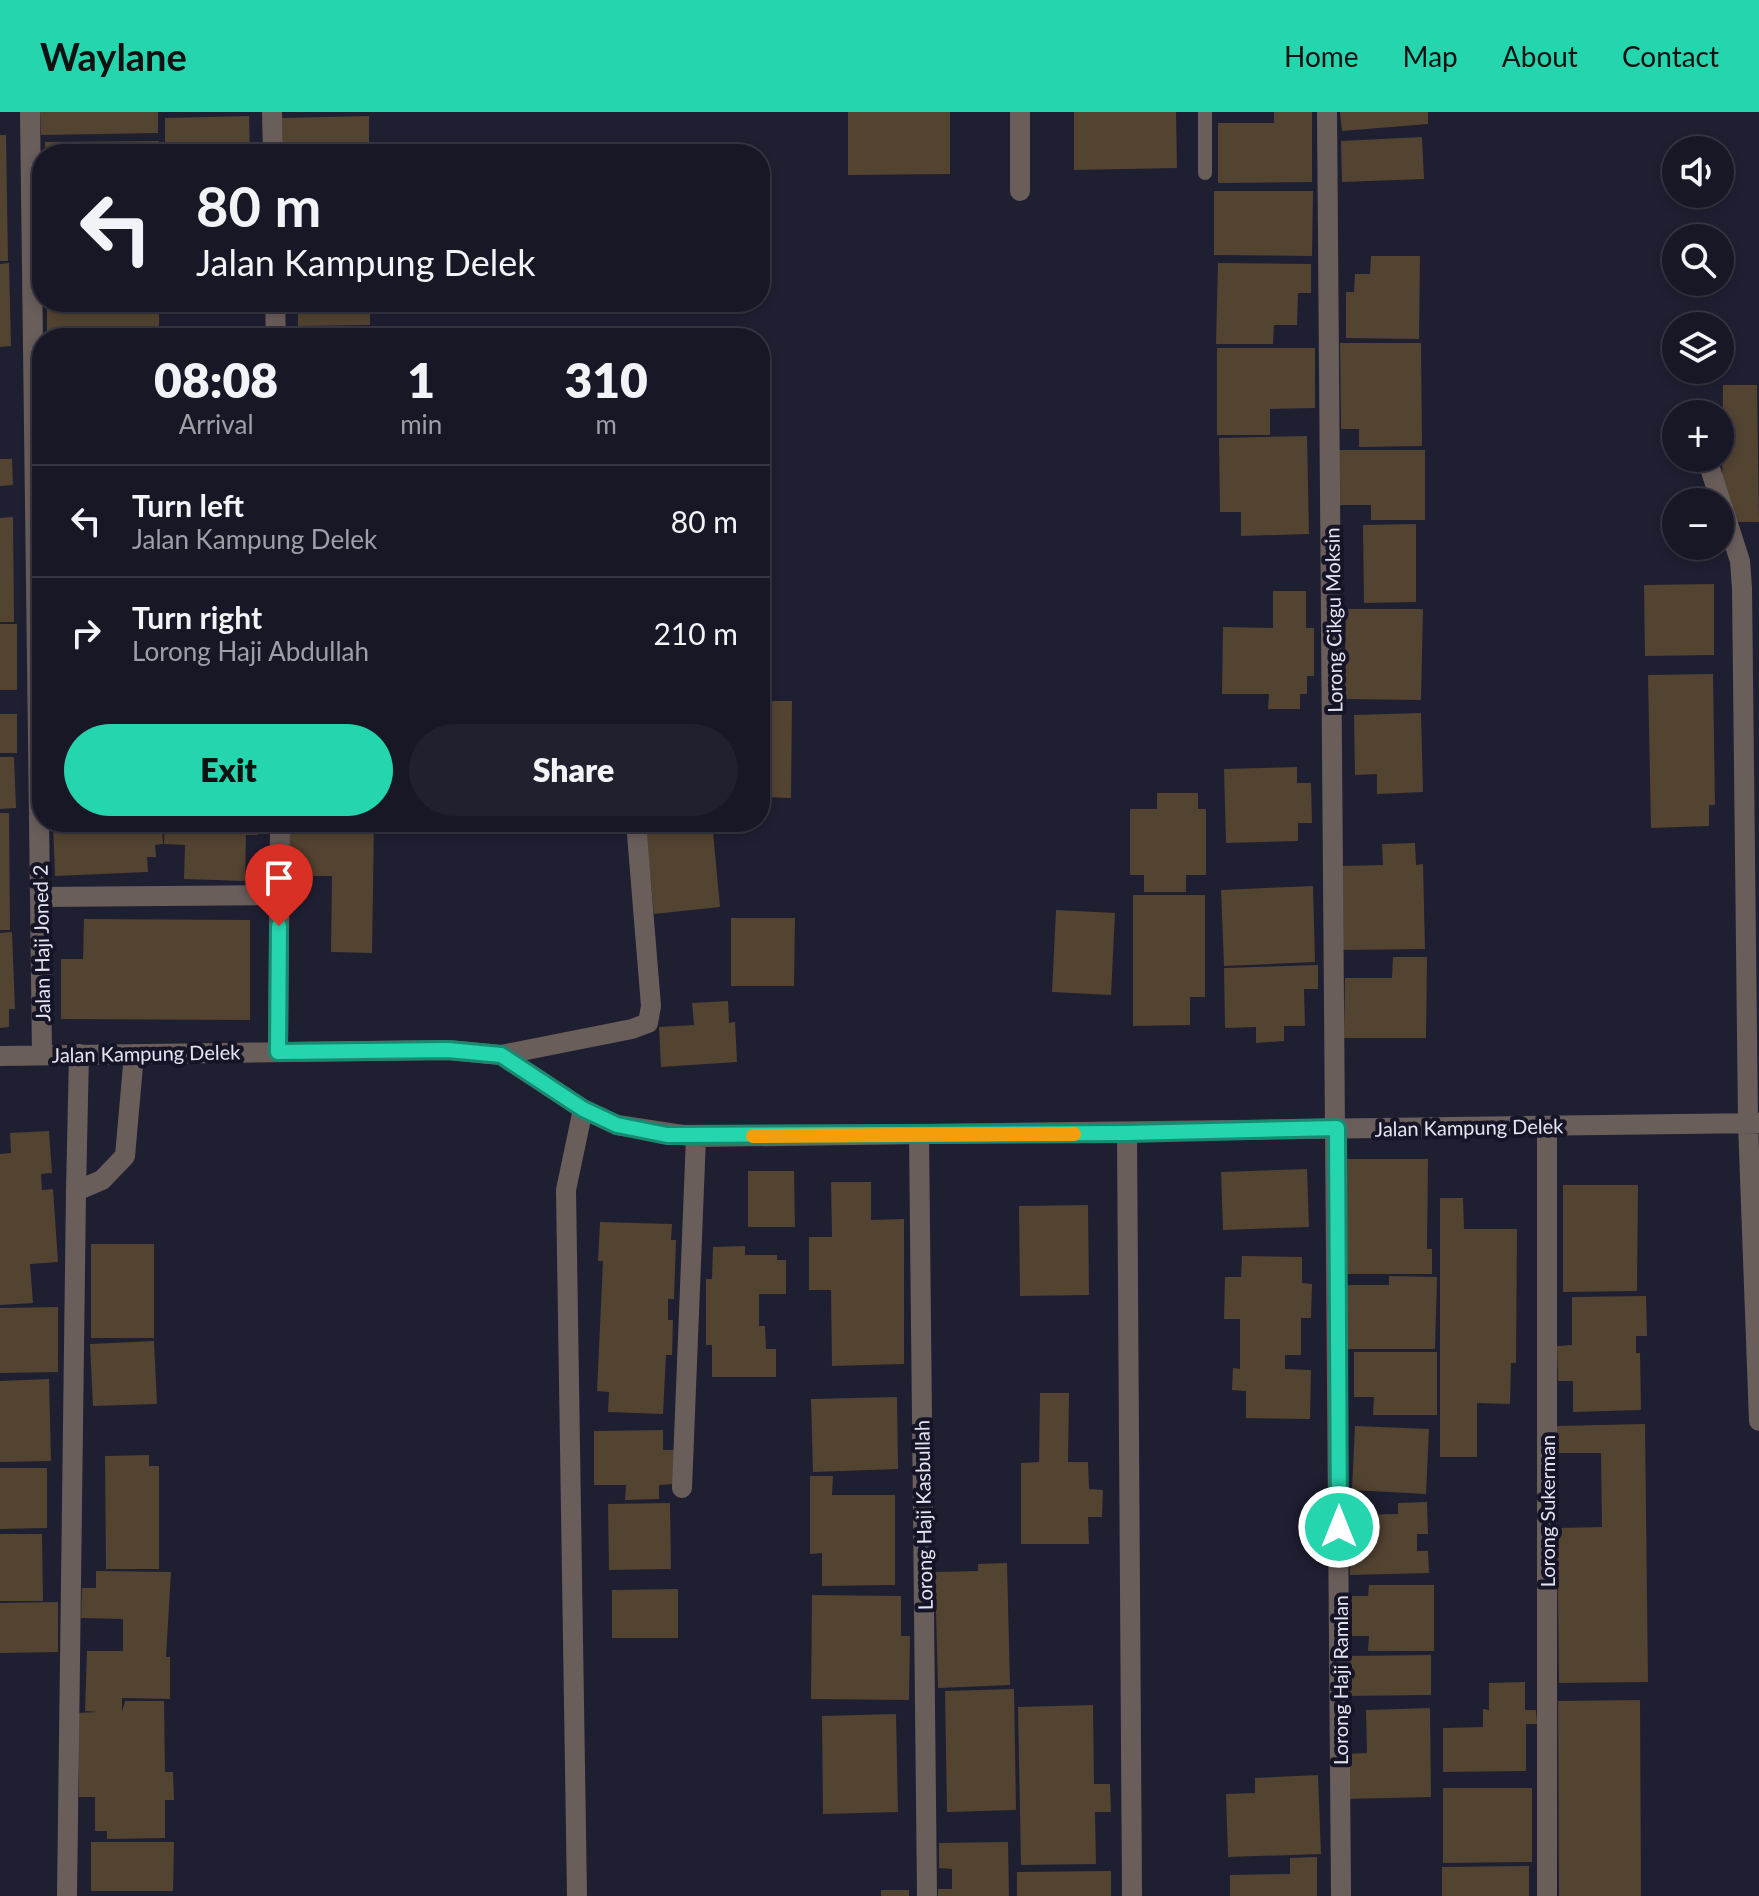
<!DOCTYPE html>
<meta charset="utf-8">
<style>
body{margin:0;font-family:Lato,sans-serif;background:#20202e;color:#f1f3f6;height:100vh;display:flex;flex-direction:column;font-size:30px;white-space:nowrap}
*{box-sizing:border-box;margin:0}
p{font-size:26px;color:#9e9fa7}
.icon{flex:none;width:44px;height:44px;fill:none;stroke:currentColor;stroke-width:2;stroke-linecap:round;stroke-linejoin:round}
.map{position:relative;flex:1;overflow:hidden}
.details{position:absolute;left:32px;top:216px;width:738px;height:504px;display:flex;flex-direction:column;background:#171726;border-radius:32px;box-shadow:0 4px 12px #0003,0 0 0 2px #363643}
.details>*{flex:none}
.guide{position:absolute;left:32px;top:32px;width:738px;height:168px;border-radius:32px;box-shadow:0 4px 12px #0003,0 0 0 2px #363643;background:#171726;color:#f1f3f6;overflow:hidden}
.buttons{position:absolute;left:1662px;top:24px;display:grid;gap:16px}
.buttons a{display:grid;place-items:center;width:72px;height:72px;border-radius:50%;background:#171726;box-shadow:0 4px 12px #0003,0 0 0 2px #363643;font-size:40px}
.pin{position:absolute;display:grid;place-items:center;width:68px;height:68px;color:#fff;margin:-82px -34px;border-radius:50% 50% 50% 0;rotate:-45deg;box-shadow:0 0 8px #0007}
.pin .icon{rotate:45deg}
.me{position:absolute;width:88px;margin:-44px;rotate:0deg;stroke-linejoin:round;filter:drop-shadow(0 0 6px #0008)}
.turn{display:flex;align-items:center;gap:28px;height:168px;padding:0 32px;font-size:36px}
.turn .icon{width:104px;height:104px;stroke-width:2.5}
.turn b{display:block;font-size:56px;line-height:68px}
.eta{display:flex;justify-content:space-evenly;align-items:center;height:136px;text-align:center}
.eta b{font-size:48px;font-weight:800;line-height:56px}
.button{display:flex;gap:16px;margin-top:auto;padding:16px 32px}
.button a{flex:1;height:92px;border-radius:48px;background:#25d5ae;color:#111;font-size:32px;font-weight:800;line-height:92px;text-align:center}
.button a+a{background:#20202e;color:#f1f3f6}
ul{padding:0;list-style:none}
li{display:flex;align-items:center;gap:24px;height:112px;padding:0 32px;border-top:2px solid #363643}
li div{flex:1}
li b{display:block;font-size:30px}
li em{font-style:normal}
header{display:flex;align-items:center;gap:48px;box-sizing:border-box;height:112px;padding:0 40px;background:#25d5ae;color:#111}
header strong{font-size:38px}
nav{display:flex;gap:44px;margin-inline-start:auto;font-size:28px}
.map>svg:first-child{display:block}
</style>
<header>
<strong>Waylane</strong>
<nav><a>Home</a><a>Map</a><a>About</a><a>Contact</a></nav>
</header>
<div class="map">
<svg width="1759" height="1784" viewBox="0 0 1759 1784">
<rect width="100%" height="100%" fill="#1f1f32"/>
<path fill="#534331" d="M40,0H158V21L41,23Z
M848,0H950V62L848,63Z
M1074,0H1176L1177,56L1074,58Z
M1274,0H1312V70L1218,71V11H1274Z
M1340,0H1428V12L1342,19Z
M249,4L250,42H165V6Z
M369,4V42H283L282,6Z
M0,23H6L8,149H0Z
M1422,25L1424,67L1342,70L1341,29Z
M159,29V42H45V30Z
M1214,79H1313L1312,144L1214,143Z
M1371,144H1420L1419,227L1346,226V180H1354L1355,162H1370Z
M9,151L11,234L0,235V152Z
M1218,151L1311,152V181H1298L1297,213H1274L1273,232H1216Z
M47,190H159V226H47Z
M298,190H370V213L298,214Z
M171,222H260V226H171Z
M1340,231H1421L1422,334L1359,335V317H1341Z
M1217,236H1315V296L1270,297V323H1217Z
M1723,273H1757L1759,410H1729L1722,387Z
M1307,324L1309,422L1241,424V400H1220L1219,326Z
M1339,338H1425V408H1371V393H1339Z
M0,347H12L13,373L0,374Z
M13,405L14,510H0V406Z
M1416,412V490L1364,491L1363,413Z
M1714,472V543L1645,544L1644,473Z
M1273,479H1306V516H1314V564H1307V582H1300V597H1268L1269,582H1222L1223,515L1273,516Z
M1346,497H1423L1421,588L1344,587Z
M0,512H17V578H0Z
M1713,562L1715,693H1709V714L1651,716L1648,563Z
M760,589H792L791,686L760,685Z
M1421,601L1423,680L1377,682V662L1355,663L1354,603Z
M0,602H17V641H0Z
M0,645H14L16,696L0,697Z
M1297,655V671H1311L1312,711H1298V729L1226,731L1224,657Z
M1157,681H1198V697H1206V763H1186V780H1144V763H1130V697H1157Z
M0,701H9L10,818H0Z
M53,710H162L163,732L155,733L156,745H147L148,760L55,764Z
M165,710H259L258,723H246L245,769L184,767L185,733L164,732Z
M285,710H374L372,841L331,840L332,764H299V750H284Z
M645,710H712L720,795L654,802Z
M1415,731L1416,753L1423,752L1425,837L1341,838L1340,754L1383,753L1382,732Z
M1313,774L1315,850L1224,854L1221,778Z
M1133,783H1205V885H1190V913L1133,914Z
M1056,798L1115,801L1111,883L1052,880Z
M731,806H795L794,874H731Z
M84,807L250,808V908L61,907V847H83Z
M12,820L15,897H9V915L0,916V821Z
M1393,845H1427L1426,926H1344L1345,866H1392Z
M1318,853V877H1304L1305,914H1284V929L1256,931V915L1225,916L1224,856Z
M728,889L729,911L735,910L737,950L661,955L659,915L694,913L692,891Z
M49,1019L52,1061L41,1062L42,1078L53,1077L58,1150L30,1152L33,1191L0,1193V1042L11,1041L10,1021Z
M1346,1047H1428L1427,1137H1432V1162H1346Z
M1307,1057L1309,1115L1223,1118L1221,1060Z
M748,1059H794L795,1115H748Z
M831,1070H871V1108L904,1107V1252L832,1254L831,1178H809V1125H832Z
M1563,1073H1638L1637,1179L1563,1180Z
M1440,1086H1463L1464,1117H1517L1516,1251H1511L1510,1292L1477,1291V1345H1440Z
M1088,1093L1089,1183L1020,1184L1019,1094Z
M600,1110L672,1112L671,1128H676L674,1187H668V1208H673L672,1243H666L663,1302L608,1300L609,1280L597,1279L603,1149H598Z
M91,1132H154V1226H91Z
M745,1134V1143H777V1148H786V1182H759V1214H765L766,1237H776V1265H712V1233H706V1167H712L713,1135Z
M1242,1144L1302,1145V1171L1312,1172L1311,1206H1301V1243H1285V1257L1311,1258L1310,1307L1246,1306V1279L1232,1278L1233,1256L1240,1257V1207H1224L1225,1165H1241Z
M1389,1164L1437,1165L1435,1237H1343L1344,1173H1389Z
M1646,1184L1647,1224H1636V1241H1640L1641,1298L1573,1300V1269H1558L1557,1234L1572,1233V1185Z
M58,1195V1260L0,1261V1196Z
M154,1229L157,1292L93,1294L90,1232Z
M1354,1240H1437V1303H1373L1374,1285H1354Z
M49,1267L51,1349L0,1350V1269Z
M1040,1281H1069L1068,1350H1088L1089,1377L1103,1378L1102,1405H1088L1089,1432H1021V1351L1039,1350Z
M897,1285L898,1357L813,1360L811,1287Z
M1645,1312L1648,1570L1559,1571L1557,1416L1602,1415L1601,1341H1556V1314Z
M1355,1314L1429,1317L1426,1382L1352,1378Z
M663,1318V1338H674V1372L659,1373V1387L625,1388L626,1373H594V1319Z
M149,1343V1354H159V1457H106L105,1344Z
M0,1356H47V1416L0,1417Z
M810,1364H833L832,1383H895V1473L822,1474V1441L810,1442Z
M1427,1390L1428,1422H1417V1439H1428L1429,1461L1350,1463L1348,1403L1398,1402V1391Z
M670,1391L671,1457L609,1458L608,1392Z
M0,1422H42L43,1489H0Z
M1007,1451L1010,1573L938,1576L935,1460L978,1459V1452Z
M96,1459L171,1460L166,1545H170V1587L122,1586V1600L125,1589H164L165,1660H173L174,1688H165V1726L107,1727V1719H95V1685H79L78,1601L98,1600L85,1599L87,1539H123V1507L81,1506L82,1476H96Z
M1369,1473H1434V1539H1368L1369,1524H1349V1484H1368Z
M678,1477V1526H612V1478Z
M812,1483L901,1484V1524H910L909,1588L811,1587Z
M58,1490V1540L0,1541V1491Z
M1431,1543V1583L1344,1584V1544Z
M1525,1570V1598H1536L1537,1612H1526V1659L1443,1660V1616L1483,1615V1597L1489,1598V1571Z
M1014,1577L1016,1698L947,1700L945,1579Z
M1640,1588L1641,1784H1559L1558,1589Z
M1093,1593L1094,1672H1110L1111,1700H1095L1096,1752L1021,1753L1018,1595Z
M1430,1596L1431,1685L1344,1687L1343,1642L1367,1641L1366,1598Z
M896,1602L898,1700L823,1702L822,1604Z
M1318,1663L1321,1742L1228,1745L1226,1682L1255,1681V1666Z
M1443,1676H1532V1750L1443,1751Z
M91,1730H174L173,1779H91Z
M1008,1730L1009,1784H938V1777H952V1757L939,1756V1731Z
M1317,1745V1784H1230V1763L1290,1762V1746Z
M1529,1754V1784H1442V1755Z
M1111,1759V1784H1017V1760Z
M881,1778H909V1784H881Z"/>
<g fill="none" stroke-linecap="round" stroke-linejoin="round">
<path stroke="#6a5e5b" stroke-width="14" d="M1205,0V61"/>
<path stroke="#6a5e5b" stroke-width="20" d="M30,0L42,943
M272,0L273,42
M1020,0V79
M1327,0L1341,1784
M275,190L276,226
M1708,350L1740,449L1742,476L1748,1011L1759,1309
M40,785L279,783
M278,940L280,710
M501,943L632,917L648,911L651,894L636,710
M0,944L448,938L501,943L583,997L617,1013L696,1025L1759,1011
M1127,1021L1132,1784
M919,1022L927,1784
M76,1079L79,942
M682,1376L696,1025
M67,1784L76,1079L102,1068L125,1044L134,942
M577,1784L566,1078L583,997
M1547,1784V1014"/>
</g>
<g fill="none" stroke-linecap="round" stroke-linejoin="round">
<defs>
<path id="route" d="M279,814L278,940L448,938L501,943L583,997L617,1013L667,1023L1127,1021L1337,1016L1339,1415"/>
</defs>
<use href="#route" stroke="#188a71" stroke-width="20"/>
<use href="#route" stroke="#25d5ae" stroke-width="14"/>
<path stroke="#f59e0b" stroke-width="14" d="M753,1024L1074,1022"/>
</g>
<g text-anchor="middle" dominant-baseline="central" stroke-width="8" stroke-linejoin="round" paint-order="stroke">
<g font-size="20" fill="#e4e4f1" stroke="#161528">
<text transform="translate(1333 508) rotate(-91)">Lorong Cikgu Moksin</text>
<text transform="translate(41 831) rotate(-91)">Jalan Haji Joned 2</text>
<text transform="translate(146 941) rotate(-1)">Jalan Kampung Delek</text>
<text transform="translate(1469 1015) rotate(-1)">Jalan Kampung Delek</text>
<text transform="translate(1547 1399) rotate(-90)">Lorong Sukerman</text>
<text transform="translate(923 1403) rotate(-91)">Lorong Haji Kasbullah</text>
<text transform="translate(1340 1568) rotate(-90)">Lorong Haji Ramlan</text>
</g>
</g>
</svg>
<div class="buttons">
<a><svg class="icon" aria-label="sound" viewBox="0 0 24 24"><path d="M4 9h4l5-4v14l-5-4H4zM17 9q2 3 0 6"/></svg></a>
<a><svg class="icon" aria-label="search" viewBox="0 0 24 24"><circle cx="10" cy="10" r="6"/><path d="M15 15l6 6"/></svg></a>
<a><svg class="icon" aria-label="layers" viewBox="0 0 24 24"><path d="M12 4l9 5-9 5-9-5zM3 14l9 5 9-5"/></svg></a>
<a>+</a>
<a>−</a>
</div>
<div class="pin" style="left:279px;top:814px;background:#d93025"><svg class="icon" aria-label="arrive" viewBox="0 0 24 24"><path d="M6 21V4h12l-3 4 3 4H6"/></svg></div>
<svg class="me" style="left:1339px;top:1415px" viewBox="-20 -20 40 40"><circle r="17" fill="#25d5ae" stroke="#fff" stroke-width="3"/><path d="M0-11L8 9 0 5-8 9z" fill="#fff"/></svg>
<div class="guide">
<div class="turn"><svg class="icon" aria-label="left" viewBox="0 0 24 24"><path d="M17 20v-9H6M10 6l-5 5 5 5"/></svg><div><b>80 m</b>Jalan Kampung Delek</div></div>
</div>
<section class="details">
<div class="eta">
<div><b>08:08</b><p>Arrival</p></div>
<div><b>1</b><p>min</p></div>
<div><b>310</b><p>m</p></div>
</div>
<ul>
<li><svg class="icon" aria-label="left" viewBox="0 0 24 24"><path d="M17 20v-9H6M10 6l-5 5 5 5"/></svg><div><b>Turn left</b><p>Jalan Kampung Delek</p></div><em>80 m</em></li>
<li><svg class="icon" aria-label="right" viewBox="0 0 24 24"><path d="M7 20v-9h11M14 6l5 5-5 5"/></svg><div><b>Turn right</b><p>Lorong Haji Abdullah</p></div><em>210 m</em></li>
</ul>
<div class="button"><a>Exit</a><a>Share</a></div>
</section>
</div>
